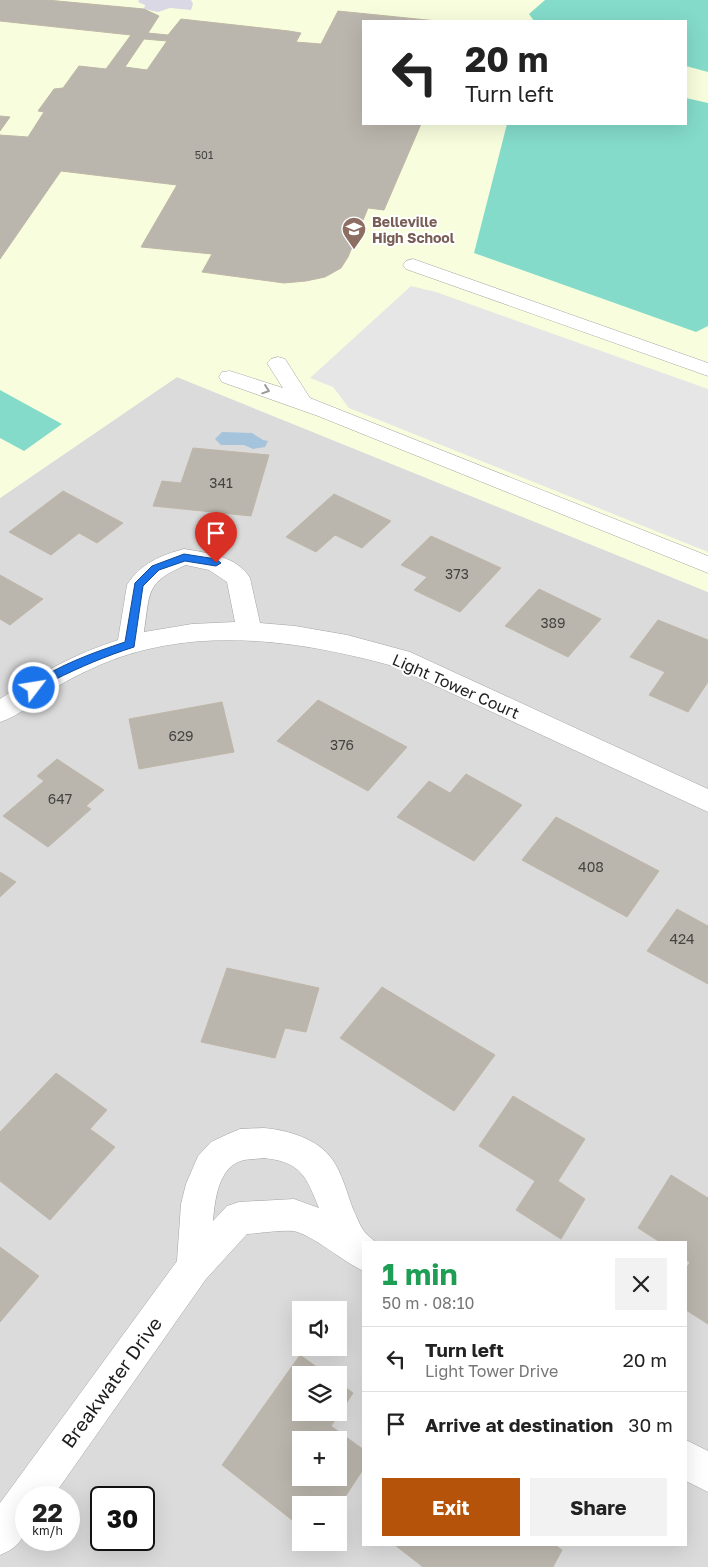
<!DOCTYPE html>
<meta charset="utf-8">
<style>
body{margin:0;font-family:"Golos Text",sans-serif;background:#f2f2f2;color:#222;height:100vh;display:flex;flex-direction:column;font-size:19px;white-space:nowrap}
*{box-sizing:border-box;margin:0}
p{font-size:16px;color:#767676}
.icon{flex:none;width:28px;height:28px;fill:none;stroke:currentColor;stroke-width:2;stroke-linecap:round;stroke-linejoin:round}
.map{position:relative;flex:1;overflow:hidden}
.details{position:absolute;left:362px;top:1241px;width:325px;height:305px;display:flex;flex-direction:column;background:#fff;border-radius:0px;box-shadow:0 5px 20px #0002}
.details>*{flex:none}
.top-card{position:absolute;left:362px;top:20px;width:325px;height:105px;border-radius:0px;box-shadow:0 5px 20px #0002;background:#fff;color:#222;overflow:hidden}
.fabs{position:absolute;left:292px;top:1301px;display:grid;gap:10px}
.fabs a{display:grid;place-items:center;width:55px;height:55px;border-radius:0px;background:#fff;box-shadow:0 5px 20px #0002;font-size:25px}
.speed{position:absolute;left:15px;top:1486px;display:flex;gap:10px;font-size:25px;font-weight:700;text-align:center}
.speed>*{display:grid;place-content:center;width:65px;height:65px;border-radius:50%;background:#fff;box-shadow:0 5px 20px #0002;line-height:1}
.speed small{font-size:12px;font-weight:400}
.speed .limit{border:2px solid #111;border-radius:8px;background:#fff;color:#111}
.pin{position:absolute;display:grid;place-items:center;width:42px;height:42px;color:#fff;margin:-51px -21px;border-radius:50% 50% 50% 0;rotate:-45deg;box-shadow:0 0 5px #0007}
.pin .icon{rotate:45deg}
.me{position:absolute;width:55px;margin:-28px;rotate:59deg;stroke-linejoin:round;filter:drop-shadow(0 0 4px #0008)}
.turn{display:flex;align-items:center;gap:18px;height:105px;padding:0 20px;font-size:22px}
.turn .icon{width:65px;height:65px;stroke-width:2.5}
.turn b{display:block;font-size:35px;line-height:42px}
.round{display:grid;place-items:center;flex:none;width:52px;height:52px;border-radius:0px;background:#f2f2f2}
.headline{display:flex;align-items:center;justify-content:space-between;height:85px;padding:0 20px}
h1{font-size:30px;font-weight:700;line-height:38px;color:#1e9e55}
.primary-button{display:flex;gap:10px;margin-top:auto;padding:10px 20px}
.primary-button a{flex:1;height:58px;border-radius:0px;background:#b45309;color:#fff;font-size:20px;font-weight:700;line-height:58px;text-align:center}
.primary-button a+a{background:#f2f2f2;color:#222}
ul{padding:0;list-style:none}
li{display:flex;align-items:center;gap:15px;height:65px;padding:0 20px;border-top:1px solid #e0e0e0}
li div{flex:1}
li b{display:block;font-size:19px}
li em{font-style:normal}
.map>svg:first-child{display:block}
</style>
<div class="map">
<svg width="708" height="1567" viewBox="0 0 708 1567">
<rect width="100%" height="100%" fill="#eeede4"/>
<path fill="#dcdbdb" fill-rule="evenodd" d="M177,377L708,592V1567H0V498ZM364,1242H686V1545H364ZM301,1310H339V1348H301ZM301,1375H339V1412H301ZM301,1440H339V1478H301ZM26,1498H69V1540H26ZM101,1498H144V1540H101ZM301,1505H339V1542H301Z"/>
<path fill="#f8fedd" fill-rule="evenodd" d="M0,0H708V592L177,377L0,498ZM364,21H686V124H364Z"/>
<path fill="#84dbca" d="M545,0H708V72L686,66V21H534L529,14Z
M686,98L708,103V326L696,332L474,253L507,124H686Z
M0,390L62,424L24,451L0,438Z"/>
<path fill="#e6e6e6" d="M411,286L436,292L708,389V552L349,408L333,387L310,378Z"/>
<path fill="#dad8e4" d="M139,0H191L193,4L191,10L170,8L158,12L144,9L145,5L138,2Z"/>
<path fill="#a5c4db" d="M222,432L252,433L263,440L268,441L265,447L253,449L244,445H221L215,439Z"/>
<path fill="#bbb6ad" stroke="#bfb6a7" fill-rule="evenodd" d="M0,0H47L144,9L159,16L148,33L168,35L181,19L289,31L301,33L296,42L321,44L338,11L437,21H364V124H421L384,210L368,208L348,257L341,268L325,277L306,281L284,283L202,272L212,254L141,247L177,185L61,171L0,259V135L28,137L44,112L38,111L54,89L63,88L79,66L106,69L131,35L0,21ZM144,39L167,41L147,70L125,67Z
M0,116L10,117L0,131Z
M193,448L269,455L251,516L153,506L162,481L181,483Z
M63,491L123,523L97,543L79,533L51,555L9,532Z
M334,494L391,521L362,548L335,535L316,552L286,537Z
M431,536L501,568L460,612L414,590L427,577L401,565Z
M0,575L43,599L10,625L0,619Z
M539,589L601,619L568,657L505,626Z
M658,620L708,640V682L688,712L649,695L665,672L630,657Z
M318,700L407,747L368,791L277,741Z
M222,702L234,752L139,769L129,719Z
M57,759L104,790L86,806L91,809L48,847L3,816L44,781L37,776Z
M466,774L522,805L474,861L397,817L429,781L450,793Z
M556,817L659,871L627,917L522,860Z
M0,872L16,882L0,897Z
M677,909L708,926V984L647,951Z
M227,968L319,988L306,1032L285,1028L275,1058L201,1042Z
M382,987L495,1055L454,1111L340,1038Z
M56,1073L107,1110L90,1129L115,1147L50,1220L0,1181V1132Z
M513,1096L585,1139L558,1181L585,1199L561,1239L516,1210L535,1181L479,1146Z
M671,1175L708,1198V1324L686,1310V1269L690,1262L686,1260V1242H660L638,1228Z
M0,1247L39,1276L0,1322Z
M300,1355L328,1375H301V1412H339V1383L353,1393L331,1426L364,1450V1468L339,1506L301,1505V1527L222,1465ZM301,1440H339V1478H301Z
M395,1545H555L562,1550L553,1567H423Z"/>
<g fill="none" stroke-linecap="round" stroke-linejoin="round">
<defs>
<path id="minor" d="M413,259L708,363V376L406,269L403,265L406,261Z
M278,357L285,359L310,398L708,556V573L318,416L222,382L219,377L222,372L230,371L283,388L267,363L271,359Z
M184,549C207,553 237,556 250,578L260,623L295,626L347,635L410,652L708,789V812L393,666C299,640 195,625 102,664C86,671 69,679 55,688C37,699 20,716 0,722V699C38,674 75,654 118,640L127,585C140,564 161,555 184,549ZM186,565L209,570L227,582L235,622L192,624L144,632C150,593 145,582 186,565Z
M264,1128C288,1130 318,1139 332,1159C342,1173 347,1193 353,1209C361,1226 361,1231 376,1242H364V1271C344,1263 312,1234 293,1231C279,1230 262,1233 247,1234L206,1279L52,1498H26C26,1526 30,1543 0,1555V1503L177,1261L181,1204L186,1184L198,1156L211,1142L228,1134L240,1129ZM264,1158C302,1162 306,1177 319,1208L294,1199L239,1202L227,1206L213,1221C215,1200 218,1166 244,1160C250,1159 257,1159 264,1158Z
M686,1440L708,1451V1492L686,1481Z"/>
</defs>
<use href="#minor" stroke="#a5a5a5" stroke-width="1"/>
<use href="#minor" fill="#fff" fill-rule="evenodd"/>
</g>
<defs><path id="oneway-chevron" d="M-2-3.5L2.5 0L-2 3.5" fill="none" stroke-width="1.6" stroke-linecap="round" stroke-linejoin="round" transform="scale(1.25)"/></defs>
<use stroke="#9a9a9a" href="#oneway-chevron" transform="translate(266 390) rotate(19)"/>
<path fill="#1a73e8" stroke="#114b97" d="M184,554L216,559L221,563L216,566L185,561L159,570L143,586L134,647C106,656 80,667 54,680C46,684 39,694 30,691V685C59,665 92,653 125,642L135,583L152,566Z"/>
<defs>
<symbol id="school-pin" viewBox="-11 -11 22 30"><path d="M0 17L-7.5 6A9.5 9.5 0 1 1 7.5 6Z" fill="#8d6e63" stroke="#fff"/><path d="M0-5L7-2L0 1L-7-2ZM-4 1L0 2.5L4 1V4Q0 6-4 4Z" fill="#fff"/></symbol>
</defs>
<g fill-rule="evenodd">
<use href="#school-pin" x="340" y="215" width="28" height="38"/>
</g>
<g text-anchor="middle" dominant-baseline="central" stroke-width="4" stroke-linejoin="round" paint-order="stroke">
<g font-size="11" fill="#454442">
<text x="204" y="154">501</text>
</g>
<g font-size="14" font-weight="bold" fill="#785e54" stroke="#fff" text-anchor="start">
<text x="372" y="221">Belleville<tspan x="372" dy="16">High School</tspan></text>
</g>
<g font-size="14" fill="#454442">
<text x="221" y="482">341</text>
<text x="457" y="573">373</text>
<text x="553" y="622">389</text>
<text x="181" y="735">629</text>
<text x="342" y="744">376</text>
<text x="60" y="798">647</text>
<text x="591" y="866">408</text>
<text x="682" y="938">424</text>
</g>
<g font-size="16" fill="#1e1e1e" stroke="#fff">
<text transform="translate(456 686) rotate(24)">Light Tower Court</text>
</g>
<g font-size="19" fill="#1e1e1e" stroke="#fff">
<text transform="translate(111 1382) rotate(-54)">Breakwater Drive</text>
</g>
</g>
</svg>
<div class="fabs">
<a><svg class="icon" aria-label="sound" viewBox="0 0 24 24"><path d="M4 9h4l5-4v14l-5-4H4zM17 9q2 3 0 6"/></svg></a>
<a><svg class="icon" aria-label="layers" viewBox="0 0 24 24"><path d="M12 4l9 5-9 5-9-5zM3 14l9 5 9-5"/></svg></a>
<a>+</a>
<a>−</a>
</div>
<div class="speed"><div>22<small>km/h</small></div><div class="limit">30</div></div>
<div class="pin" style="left:216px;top:563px;background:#d93025"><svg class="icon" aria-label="arrive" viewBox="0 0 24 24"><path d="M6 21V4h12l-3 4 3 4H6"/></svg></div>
<svg class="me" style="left:34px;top:688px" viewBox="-20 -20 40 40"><circle r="17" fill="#1a73e8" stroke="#fff" stroke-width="3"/><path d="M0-11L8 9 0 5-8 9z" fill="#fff"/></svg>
<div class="top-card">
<div class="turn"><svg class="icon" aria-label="left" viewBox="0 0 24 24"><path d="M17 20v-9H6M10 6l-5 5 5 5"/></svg><div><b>20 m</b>Turn left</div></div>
</div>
<section class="details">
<div class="headline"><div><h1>1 min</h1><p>50 m · 08:10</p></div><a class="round"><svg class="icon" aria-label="close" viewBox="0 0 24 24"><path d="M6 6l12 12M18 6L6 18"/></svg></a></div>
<ul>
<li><svg class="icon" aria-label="left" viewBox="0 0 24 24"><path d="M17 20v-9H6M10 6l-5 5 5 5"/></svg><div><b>Turn left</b><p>Light Tower Drive</p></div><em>20 m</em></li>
<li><svg class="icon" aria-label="arrive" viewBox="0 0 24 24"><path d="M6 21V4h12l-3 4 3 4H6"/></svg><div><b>Arrive at destination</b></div><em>30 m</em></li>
</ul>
<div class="primary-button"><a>Exit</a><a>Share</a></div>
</section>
</div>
